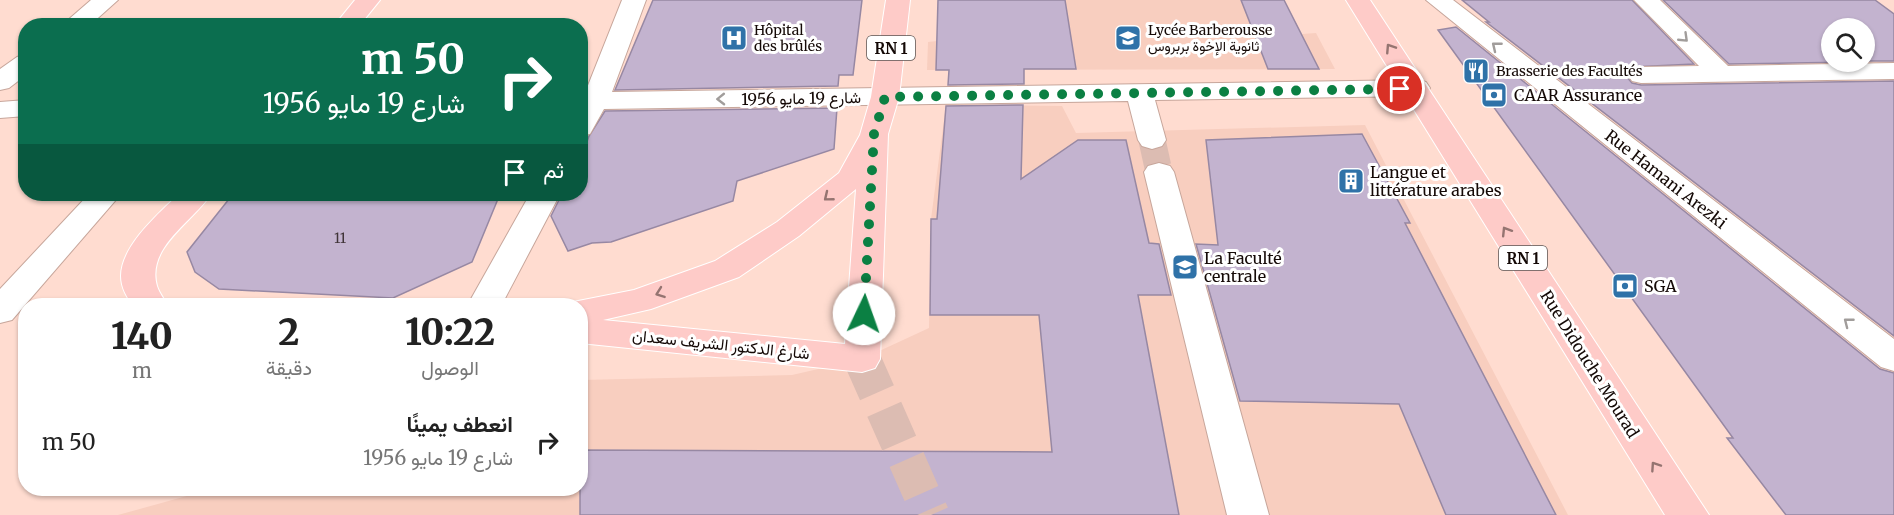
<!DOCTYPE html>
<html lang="ar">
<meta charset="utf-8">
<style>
body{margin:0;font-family:Merriweather,Vazirmatn,serif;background:#f2f2f2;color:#222;direction:rtl;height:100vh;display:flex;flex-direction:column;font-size:22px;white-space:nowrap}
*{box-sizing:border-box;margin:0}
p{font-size:20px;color:#767676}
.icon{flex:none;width:33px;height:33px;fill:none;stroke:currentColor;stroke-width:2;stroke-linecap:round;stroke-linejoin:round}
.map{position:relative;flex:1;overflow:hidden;direction:ltr}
.sheet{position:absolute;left:18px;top:298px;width:570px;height:198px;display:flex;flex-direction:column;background:#fff;border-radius:24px;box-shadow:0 2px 4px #0004;direction:rtl}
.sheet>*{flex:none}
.hud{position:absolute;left:18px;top:18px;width:570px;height:183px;border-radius:24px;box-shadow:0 2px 4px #0004;direction:rtl;background:#0b6e4f;color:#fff;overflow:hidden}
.fabs{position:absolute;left:1821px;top:18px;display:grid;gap:12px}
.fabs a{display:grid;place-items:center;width:54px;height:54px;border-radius:50%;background:#fff;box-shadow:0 2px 4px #0004;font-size:30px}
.pin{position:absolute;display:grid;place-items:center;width:51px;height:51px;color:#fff;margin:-26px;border:3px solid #fff;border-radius:50%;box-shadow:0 2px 6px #0007}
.me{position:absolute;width:66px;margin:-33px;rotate:3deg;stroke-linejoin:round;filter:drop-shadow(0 0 4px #0008)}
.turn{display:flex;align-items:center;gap:21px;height:126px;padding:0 24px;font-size:27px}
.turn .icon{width:78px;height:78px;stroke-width:2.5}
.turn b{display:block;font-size:42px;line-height:51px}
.then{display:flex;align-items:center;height:57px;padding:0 24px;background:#0003;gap:12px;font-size:22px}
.eta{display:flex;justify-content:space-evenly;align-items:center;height:102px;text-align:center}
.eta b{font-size:36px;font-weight:800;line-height:42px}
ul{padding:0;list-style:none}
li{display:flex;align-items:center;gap:18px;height:84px;padding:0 24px}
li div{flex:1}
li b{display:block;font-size:22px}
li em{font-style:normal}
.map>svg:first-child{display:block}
</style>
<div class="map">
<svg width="1894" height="515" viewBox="0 0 1894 515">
<rect width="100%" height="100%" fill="#ffdcd0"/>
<path fill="#f8cebf" d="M938,0H1284L1302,34L1316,33L1335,69L927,70L928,42L937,41Z
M946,105L1062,106L1076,133L1365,125L1568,515H118L212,489H580L581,380L792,375L862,359L929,328L931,219Z"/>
<path fill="#c3b3cf" stroke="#9788a3" stroke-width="1.5" d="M653,0H862L853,75H839L838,86L615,90Z
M938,0H1065L1076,69H1024V84L948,85L949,70H936Z
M1241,0H1284L1319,69H1268Z
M1462,0H1632L1694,64L1632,67L1626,76L1632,83L1641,85L1894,81V336L1486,22H1489Z
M1663,0H1875L1894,14V61H1864V28H1832V62H1852L1729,64Z
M1456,27L1880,369L1894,373V515H1786L1727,438H1733L1438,30Z
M1023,105L1021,179L1078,140H1126L1149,243L1159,244L1171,295H1138L1179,515H580V450L1052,452L1039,315H930L931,219H937L946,106Z
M837,108L834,149L737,181L733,201L611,242L592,243L568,251L551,216L562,194H580V161L589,136L605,111Z
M1362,134L1410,223H1405L1556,515H1446L1399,404L1240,401L1196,244L1218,245L1206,140Z
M233,194H500L472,262L393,298L219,289L195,272L187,252Z"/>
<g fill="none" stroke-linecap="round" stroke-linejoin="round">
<path stroke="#dcbcb2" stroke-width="27" stroke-dasharray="27 14" stroke-linecap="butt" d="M1152,140L1159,172"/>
<path stroke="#dcbcb2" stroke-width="37" stroke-dasharray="37 18" stroke-linecap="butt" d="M862,359L931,515"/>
<defs>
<path id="minor" d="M91,0H118L89,26H61Z
M622,0H646L612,92L1417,80L1426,82L1430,88L1426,94L1417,96L1155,100L1166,140L1162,146L1152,149L1142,146L1138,140L1128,101L604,109L590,134L580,136V93H585Z
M1426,0H1453L1894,339V371L1881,367Z
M1634,0H1660L1728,66L1894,63V79L1641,83L1632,81L1628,75L1632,69L1641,67L1699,66Z
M26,54V75L9,88L0,90V69L17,57Z
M26,100V116L0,118V102Z
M1159,163L1170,166L1174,172L1269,515H1227L1144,172L1148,166Z
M89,194H121L12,320L0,323V289Z
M530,194H560L501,306H467Z"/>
<path id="major" d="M355,0H380L359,26H334Z
M886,0H910L899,97L888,134L880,359L875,368L862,372L580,343V306H566L568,303L634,290L715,261L777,222L839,173L860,135L871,97ZM856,189L845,344L603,320L651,309L739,277L799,236Z
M1346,0H1370L1709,515H1665Z
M179,194H211C193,222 146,247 157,286C159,293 165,300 168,306H133C127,297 121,288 121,276C121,246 159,213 179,194Z"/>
</defs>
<use href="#minor" stroke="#c7a69b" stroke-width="2"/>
<use href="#major" stroke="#fff" stroke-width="2"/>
<use href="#minor" fill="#fff" fill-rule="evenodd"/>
<use href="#major" fill="#fecbc8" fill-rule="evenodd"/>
</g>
<defs><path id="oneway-chevron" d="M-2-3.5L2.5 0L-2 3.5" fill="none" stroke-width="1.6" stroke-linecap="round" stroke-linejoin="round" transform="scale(1.5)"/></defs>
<g stroke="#a19d9b">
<use href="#oneway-chevron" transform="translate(1684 38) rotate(44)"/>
<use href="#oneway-chevron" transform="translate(1496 46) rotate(-141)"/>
<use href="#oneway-chevron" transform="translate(721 99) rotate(179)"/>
<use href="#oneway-chevron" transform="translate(1848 322) rotate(-142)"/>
</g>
<g stroke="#957471">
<use href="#oneway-chevron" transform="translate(1390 48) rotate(-123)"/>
<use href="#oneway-chevron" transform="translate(828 197) rotate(141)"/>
<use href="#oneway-chevron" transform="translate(1506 231) rotate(-122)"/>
<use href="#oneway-chevron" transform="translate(660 293) rotate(160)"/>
<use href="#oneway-chevron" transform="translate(1655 466) rotate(-124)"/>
</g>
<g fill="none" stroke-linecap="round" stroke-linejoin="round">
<path stroke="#0b8043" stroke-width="10" stroke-dasharray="0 18" d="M864,314L874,134L885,97L1400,89"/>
</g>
<defs>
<symbol id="hospital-square" viewBox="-11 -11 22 22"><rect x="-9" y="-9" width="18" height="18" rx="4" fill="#2f72a8" stroke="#fff"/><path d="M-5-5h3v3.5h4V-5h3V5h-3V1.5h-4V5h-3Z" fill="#fff"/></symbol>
<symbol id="school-square" viewBox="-11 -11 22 22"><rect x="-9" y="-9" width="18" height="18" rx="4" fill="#2f72a8" stroke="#fff"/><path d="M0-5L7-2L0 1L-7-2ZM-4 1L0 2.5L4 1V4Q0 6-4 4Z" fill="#fff"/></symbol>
<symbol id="restaurant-square" viewBox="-11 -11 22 22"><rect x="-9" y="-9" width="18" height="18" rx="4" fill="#2f72a8" stroke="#fff"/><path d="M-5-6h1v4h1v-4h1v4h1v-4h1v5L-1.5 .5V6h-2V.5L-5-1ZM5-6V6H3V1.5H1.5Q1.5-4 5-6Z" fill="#fff"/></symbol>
<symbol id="bank-square" viewBox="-11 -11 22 22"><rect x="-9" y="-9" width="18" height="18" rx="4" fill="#2f72a8" stroke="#fff"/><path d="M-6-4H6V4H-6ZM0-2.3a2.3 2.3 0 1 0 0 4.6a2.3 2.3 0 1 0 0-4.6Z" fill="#fff"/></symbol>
<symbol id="building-square" viewBox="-11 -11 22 22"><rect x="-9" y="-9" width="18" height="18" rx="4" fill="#2f72a8" stroke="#fff"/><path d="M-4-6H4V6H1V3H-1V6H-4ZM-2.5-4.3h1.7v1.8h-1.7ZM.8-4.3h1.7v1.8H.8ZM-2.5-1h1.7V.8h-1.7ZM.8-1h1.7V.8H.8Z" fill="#fff"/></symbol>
<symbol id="university-square" viewBox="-11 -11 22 22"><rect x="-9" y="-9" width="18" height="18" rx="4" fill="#2f72a8" stroke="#fff"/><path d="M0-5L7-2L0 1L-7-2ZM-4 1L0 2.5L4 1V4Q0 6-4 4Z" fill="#fff"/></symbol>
</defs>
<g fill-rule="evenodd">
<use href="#hospital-square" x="719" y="23" width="30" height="30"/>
<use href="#school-square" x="1113" y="23" width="30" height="30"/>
<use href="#restaurant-square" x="1461" y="56" width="30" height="30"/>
<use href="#bank-square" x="1479" y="80" width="30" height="30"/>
<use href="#building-square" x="1336" y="166" width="30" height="30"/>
<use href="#university-square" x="1170" y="252" width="30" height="30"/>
<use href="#bank-square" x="1610" y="271" width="30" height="30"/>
</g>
<g text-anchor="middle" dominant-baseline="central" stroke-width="6" stroke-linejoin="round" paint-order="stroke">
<g font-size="14" fill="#140906" stroke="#fff" text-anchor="start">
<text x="754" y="30">Hôpital<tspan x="754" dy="16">des brûlés</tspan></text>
<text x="1148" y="30">Lycée Barberousse<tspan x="1148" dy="16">ثانوية الإخوة بربروس</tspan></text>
<text x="1496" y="71">Brasserie des Facultés</text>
</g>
<g font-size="14" fill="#403438">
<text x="340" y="238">11</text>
</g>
<g fill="#fff" stroke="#5a5351" stroke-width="1.5">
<rect x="867" y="36" width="48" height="24" rx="4.5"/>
<rect x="1499" y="246" width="48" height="24" rx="4.5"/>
</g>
<g font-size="15" font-weight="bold" fill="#140906">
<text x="891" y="48">RN 1</text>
<text x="1523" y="258">RN 1</text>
</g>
<g font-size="16" fill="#140906" stroke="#fff" text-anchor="start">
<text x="1514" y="95">CAAR Assurance</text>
<text x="1370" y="172">Langue et<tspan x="1370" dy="18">littérature arabes</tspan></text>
<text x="1204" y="258">La Faculté<tspan x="1204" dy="18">centrale</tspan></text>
<text x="1644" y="286">SGA</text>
</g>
<g font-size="16" fill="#140906" stroke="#fff">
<text transform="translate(801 98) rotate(-1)">شارع 19 مايو 1956</text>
<text transform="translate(1666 179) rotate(38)">Rue Hamani Arezki</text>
<text transform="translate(721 344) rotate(6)">شارغ الدكتور الشريف سعدان</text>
<text transform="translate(1590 364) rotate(58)">Rue Didouche Mourad</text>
</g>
</g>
</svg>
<div class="fabs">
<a><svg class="icon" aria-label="search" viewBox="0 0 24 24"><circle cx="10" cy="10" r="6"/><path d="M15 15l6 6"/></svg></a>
</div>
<div class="pin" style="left:1400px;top:89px;background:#d93025"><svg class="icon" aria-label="arrive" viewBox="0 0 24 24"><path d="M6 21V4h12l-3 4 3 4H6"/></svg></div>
<svg class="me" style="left:864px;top:314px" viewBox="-20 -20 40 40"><circle r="19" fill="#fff"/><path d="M0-13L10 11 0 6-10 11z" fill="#0b8043"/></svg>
<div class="hud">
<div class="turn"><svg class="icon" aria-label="right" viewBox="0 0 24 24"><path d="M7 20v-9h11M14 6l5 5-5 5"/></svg><div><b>50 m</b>شارع 19 مايو 1956</div></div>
<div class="then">ثم<svg class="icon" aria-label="arrive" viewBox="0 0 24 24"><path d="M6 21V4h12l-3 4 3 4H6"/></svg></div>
</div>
<section class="sheet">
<div class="eta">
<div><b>10:22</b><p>الوصول</p></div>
<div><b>2</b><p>دقيقة</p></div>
<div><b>140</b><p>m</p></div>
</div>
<ul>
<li><svg class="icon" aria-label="right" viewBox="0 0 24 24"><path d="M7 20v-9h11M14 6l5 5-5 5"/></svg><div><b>انعطف يمينًا</b><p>شارع 19 مايو 1956</p></div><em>50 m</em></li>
</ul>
</section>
</div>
